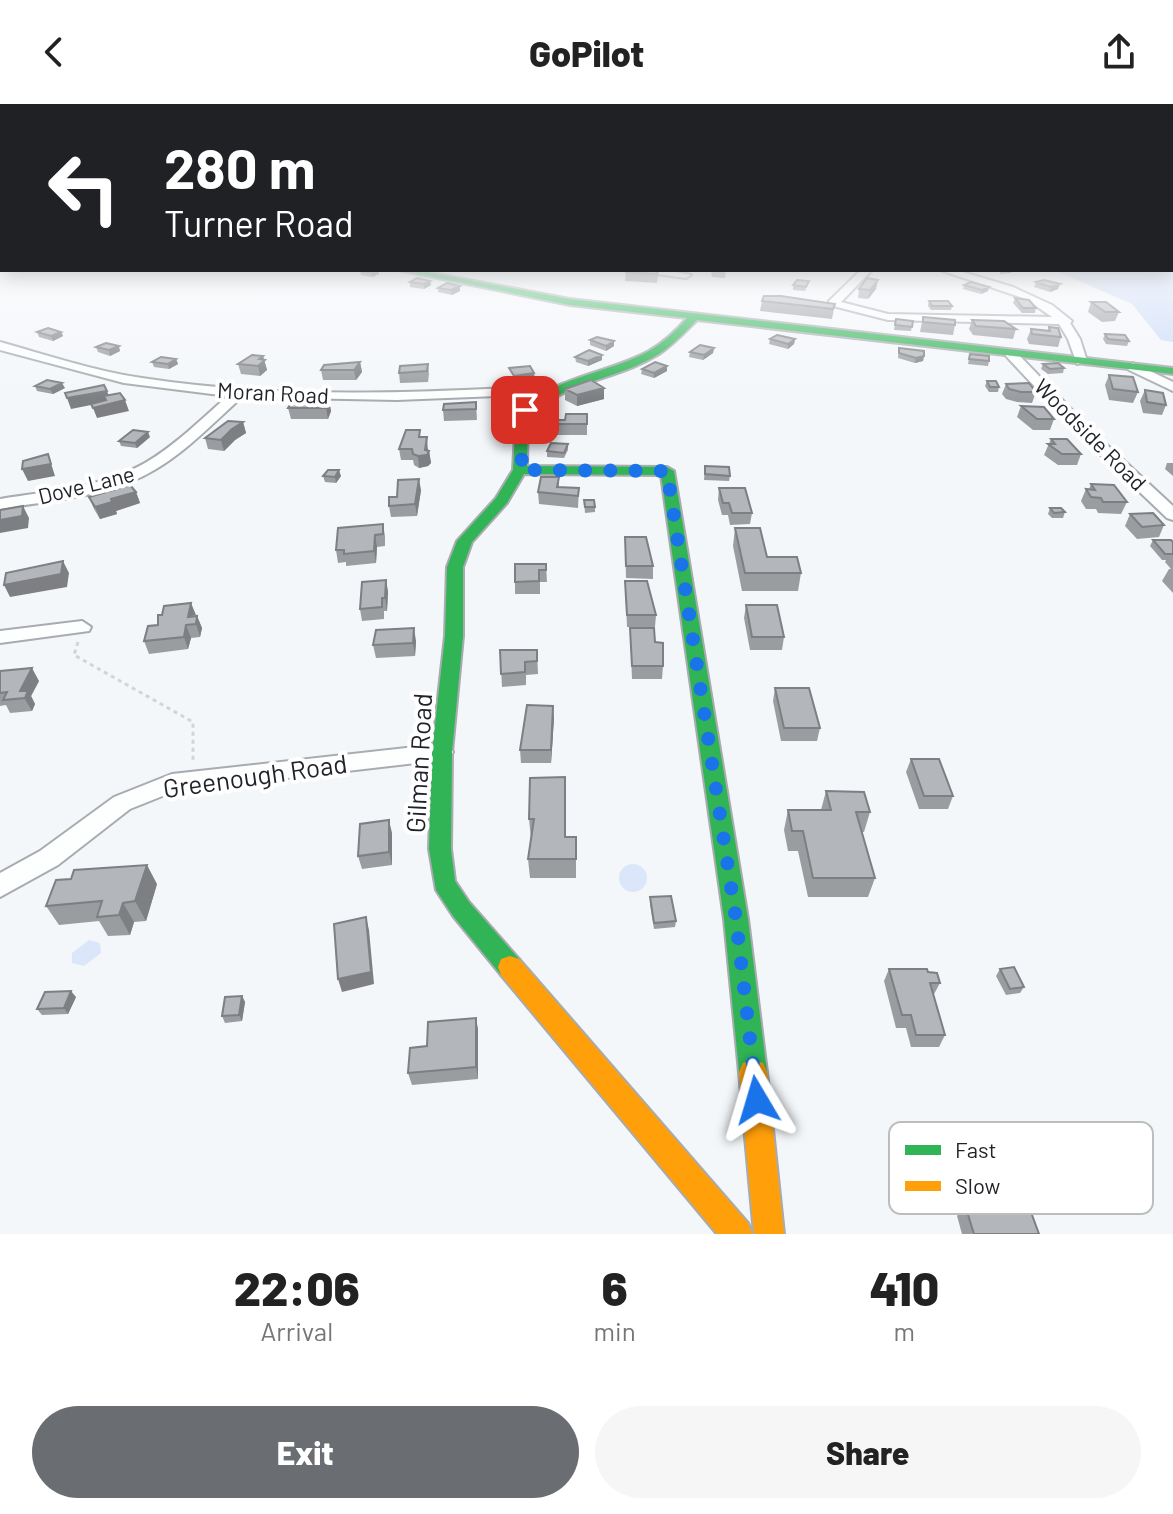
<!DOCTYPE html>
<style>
body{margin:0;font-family:Barlow,sans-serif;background:#f6f6f6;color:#222;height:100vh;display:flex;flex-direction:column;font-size:30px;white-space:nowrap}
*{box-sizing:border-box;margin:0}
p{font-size:26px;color:#767676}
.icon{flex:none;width:44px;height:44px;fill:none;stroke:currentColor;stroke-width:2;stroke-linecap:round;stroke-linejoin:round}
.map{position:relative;height:1130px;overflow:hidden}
.panel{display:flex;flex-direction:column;background:#fff;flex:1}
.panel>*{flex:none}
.top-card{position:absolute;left:0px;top:0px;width:1174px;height:168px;box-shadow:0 4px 20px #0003;background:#202124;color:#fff;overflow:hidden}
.pin{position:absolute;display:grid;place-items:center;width:68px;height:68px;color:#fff;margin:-34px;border-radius:16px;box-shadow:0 4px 12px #0006}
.me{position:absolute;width:88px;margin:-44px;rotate:353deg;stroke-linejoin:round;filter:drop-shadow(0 0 6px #0008)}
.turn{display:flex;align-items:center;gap:28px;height:168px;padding:0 32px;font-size:36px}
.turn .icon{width:104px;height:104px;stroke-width:2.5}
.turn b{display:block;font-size:56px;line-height:68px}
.eta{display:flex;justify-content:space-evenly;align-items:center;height:136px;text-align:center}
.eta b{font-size:48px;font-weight:800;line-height:56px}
.cta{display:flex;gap:16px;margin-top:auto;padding:16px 32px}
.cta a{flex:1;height:92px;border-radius:48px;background:#6a6d72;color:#fff;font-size:32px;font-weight:800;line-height:92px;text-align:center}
.cta a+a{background:#f6f6f6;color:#222}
header{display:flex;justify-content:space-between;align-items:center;height:104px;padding:0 32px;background:#fff;font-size:36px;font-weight:800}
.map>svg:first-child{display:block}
</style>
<header><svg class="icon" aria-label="back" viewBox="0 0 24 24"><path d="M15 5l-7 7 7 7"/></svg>GoPilot<svg class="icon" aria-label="share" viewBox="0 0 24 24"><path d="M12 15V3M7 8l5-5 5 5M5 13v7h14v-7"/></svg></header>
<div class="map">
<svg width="1173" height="1130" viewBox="0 0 1173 1130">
<rect width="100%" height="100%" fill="#f4f7fa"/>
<path fill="#ccdcf8" d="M1173,137V238L1161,236L1132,200L1054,166H1172Z"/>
<path fill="#dbe6fb" d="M619 774a14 14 0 1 1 28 0a14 14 0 1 1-28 0Z
M89,836L100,839L101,849L84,862L72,859V849Z"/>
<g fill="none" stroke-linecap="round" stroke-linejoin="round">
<defs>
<path id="street" d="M627,166H665L691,171L686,174Z
M861,166H872L841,198L888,210L1052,213L1026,195L940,166H956L1013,183L1052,201L1072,217L1070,219L1080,235L1087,257L1077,260L1068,235L1059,220L888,216L829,201V197Z
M0,238C47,251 94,267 142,274C277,295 414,289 550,282L556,286L550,290L397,296L242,293C214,318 188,346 156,365C110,393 52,396 0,405V395C49,387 101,384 145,359C176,341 201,315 228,292L124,279L0,246Z
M1006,246H1014L1094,329L1173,402V416L1167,414L1084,335L1006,252Z
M1133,259L1173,278V287L1129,266L1127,263Z
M82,517L91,523L89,527L0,539V527Z
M442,640L450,642L453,648L450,654L442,656L175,687L130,705L58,761L0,793V769L40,747L114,693L172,670Z"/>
<path id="fast" d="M398,166H416L570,195L1173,264V270L697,216C685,228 674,240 659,250C615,277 573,274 528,312L527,362L667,363L674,367L748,815L767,968L763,977L753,981L743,977L739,968L724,815L661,371L524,370L507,399L472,438L463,463V532L452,648L451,745L455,777L469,798L519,855L522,863L519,871L510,874L501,871L453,812L436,786L429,745L432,648L445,532L447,463L457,437L496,394L513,366L516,311C552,272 605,271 649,247C664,238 676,227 687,214L570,201Z"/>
<path id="slow" d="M510,852L519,855L748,1119L752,1130H717L501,871L498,863L501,855Z
M753,955L763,959L767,968L784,1130H754L739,968L743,959Z"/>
</defs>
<use href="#street" stroke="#a8abaf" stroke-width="4"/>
<use href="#fast" stroke="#a8abaf" stroke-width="4"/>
<use href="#slow" stroke="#a8abaf" stroke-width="4"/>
<path stroke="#d3d4d5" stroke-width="3" stroke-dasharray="4 4" stroke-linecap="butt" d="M78,538L74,551L193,618V656"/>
<use href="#street" fill="#fdfefe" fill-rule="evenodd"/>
<use href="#fast" fill="#30b455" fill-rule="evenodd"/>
<use href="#slow" fill="#ff9f0a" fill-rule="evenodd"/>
</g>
<path fill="#9a9da0" d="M379,166V170L372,173L361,171L360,167Z
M659,166L657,179L625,177L626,168Z
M711,166H726L725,174L712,173Z
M430,177L431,181L424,185L410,183V178Z
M809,177L805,187L793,186V181Z
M1036,178L1058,185L1050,188L1034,183Z
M964,181L988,187L981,190L963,185Z
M438,184L460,187L452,191L438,188Z
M859,185H876L868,195L858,194Z
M1015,194L1036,204L1035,209H1022L1013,199Z
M762,197L835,200L832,215L760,207Z
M929,197L952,202L951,206H931L928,202Z
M1091,198L1119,208L1115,217L1102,218L1088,208Z
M923,213L955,221L953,231L920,228Z
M896,215L913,217L911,227L894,226Z
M972,216L1016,225L1013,235L973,231L969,225Z
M1049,223L1061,233L1058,243L1029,240L1027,235L1031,225L1048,226Z
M37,228H61L63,232L53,237L39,233Z
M1105,230L1129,237L1127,242L1106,240L1103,235Z
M770,235H795L794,240L788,245L769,240Z
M590,236L614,237V242L606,247L590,241Z
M96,243L120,247L110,252L98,248Z
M714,244L713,249L703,256L689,253L690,248Z
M899,244L924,252L923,257L915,259L898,254Z
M970,250L989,257L988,262L968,260Z
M602,251V256L588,262L576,258L575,253Z
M263,252L267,266L260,272L241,270L238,260Z
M176,255L178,260L169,265L154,263L152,258Z
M360,258L362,268L356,276H323L321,266Z
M428,260L429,270L428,278L400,279L399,269Z
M1043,260L1064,264L1063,269L1048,270L1041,265Z
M642,265L667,267L654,274L641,270Z
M1109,271L1138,288L1133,299L1109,296L1105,281Z
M987,277L999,283L998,288H989L985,282Z
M1006,280L1036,288L1032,299L1017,298L1006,295L1002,290Z
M35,282L65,284L53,290L37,287Z
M565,285L604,295L577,302L565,296Z
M1145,286L1166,301L1162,311L1143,309L1140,297Z
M329,297L331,307L328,315H291L288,304Z
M476,298L477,316L444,317L443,306Z
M1021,302L1054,315L1050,326H1033L1017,313Z
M587,310V331H557V316H565Z
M243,318L246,329L235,336L224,347L208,345L205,334Z
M150,333L137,344L121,342L119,337Z
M421,333L429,347L431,359L428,362L419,364L414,361L413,356H401L399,345Z
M1051,335L1081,350L1077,361H1058L1044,351Z
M568,340V346L564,354L547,353V347Z
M1167,359H1173V372L1165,365Z
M705,362L730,372L729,377L704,376Z
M323,372H341L336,379L325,378Z
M559,373V383L579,384L578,404L539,400L538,388Z
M1091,380L1127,398L1121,410L1098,409L1096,405H1086L1081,397L1086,385H1089Z
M719,384L752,409L750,420L730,421L728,411H722L718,396Z
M421,386L417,412L391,413L389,402L397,393Z
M136,388L140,399L116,407L117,410L100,415L94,405L89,393Z
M584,396L595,403V408L585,409Z
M1050,404L1065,408L1063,414H1052L1048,410Z
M1130,410L1164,421L1159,433L1137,435L1125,422Z
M383,420L385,432V442L377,443L376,459L346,462V458L338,459L336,446Z
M735,424L767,453L801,469L798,487H742L733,442Z
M625,433L653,462V475L626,474Z
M1153,436L1173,438V489L1162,477L1169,465H1171L1165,458L1166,456H1162L1150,442Z
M546,460L547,478H540V490H515V478Z
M386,476L388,488L387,507H384V515L362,517L360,505Z
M625,477L656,511L655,523H627Z
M746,501L784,533L782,546H750L744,514Z
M197,512L202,524L200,533L191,534L188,545L149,550L144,537L158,521Z
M630,524L655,538L663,562L662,575H632Z
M416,537L415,552L376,554L373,541Z
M500,546H537L538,570L526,571V581L502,583Z
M0,567L39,577L31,592L35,600L32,607L10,609L6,601L0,602Z
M775,584L820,624L817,637H781L773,597Z
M554,614L551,659H521L520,646Z
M911,655L953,692L948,705H919L906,668Z
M530,674L565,733H576V774H530L528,755L531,735L529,715Z
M826,687L870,708L864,728H862L875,774L868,793H808L798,747H788L784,726L788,706H821Z
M392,729V761L362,765L358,752Z
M157,780L146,817L134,818L130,831L108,832L99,817L59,821L46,802Z
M650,793L676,817L675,823L654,825L650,800Z
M889,865L928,868L940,879L933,892L945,931L939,943H911L906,924H896L884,877Z
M1000,865L1024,883L1020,889L1006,891L996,872Z
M242,892L245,898L242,917L225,919L222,912Z
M76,893L68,910L42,911L37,905Z
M476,914L478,926V975L412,981L408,969Z
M965,1101L1039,1130H962L957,1112Z"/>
<path fill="#7d7f82" d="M379,166V170L372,173V169Z
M1001,166H1012L1011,169L1000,170Z
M878,176L876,185L868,195L870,186Z
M430,177L431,181L424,185V180Z
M1060,180L1058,185L1050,188L1051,183Z
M460,182V187L452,191L451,186Z
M989,183L988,187L981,190L982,186Z
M61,228L63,232L53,237L51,232Z
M795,235L794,240L788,245V240Z
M614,237V242L606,247V242Z
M119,242L120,247L110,252L109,246Z
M714,244L713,249L703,256L704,251Z
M602,251V256L588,262V257Z
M263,252L267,266L260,272L258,262L259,255Z
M924,252L923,257L915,259L916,254Z
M176,255L178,260L169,265L168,260Z
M360,258L362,268L356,276L354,266Z
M667,262V267L654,274V269Z
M534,269L535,274L514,277V272Z
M62,279L65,284L53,290L50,285Z
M604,284V295L577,302V291Z
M107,287L111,297L71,305L67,294Z
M125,296L129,307L97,314L93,304Z
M329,297L331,307L328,315L326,304Z
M243,318L246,329L235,336L224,347L221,336L232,325Z
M148,328L150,333L137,344L135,339Z
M427,333L428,349L429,347L431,359L428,362L419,364L418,352L425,346Z
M48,350L55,372L28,377L22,365Z
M339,366L341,372L336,379L335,373Z
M419,375L421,386L417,412L415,400Z
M136,388L140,399L116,407L117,410L100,415L95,403L111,395Z
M23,402L29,414L28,424L0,429V416Z
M375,431L377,443L376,459L374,447Z
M63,457L69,469L67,483L10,493L4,481Z
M386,476L388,488L387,507L385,494Z
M191,499L196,511L188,513Z
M197,512L202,524L200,533L196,520Z
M186,521L191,534L188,545L184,533Z
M414,524L416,537L415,552L413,539Z
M32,564L39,577L31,592L35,600L32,607L20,587Z
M553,602L554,614L551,659V646Z
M389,716L392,729V761L389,748Z
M147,761L157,780L146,817L135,797Z
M123,799L134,818L130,831L119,811Z
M366,813L369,826L374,880L342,888L338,875Z
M71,887L76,893L68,910L64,904Z
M242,892L245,898L242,917L239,911Z
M476,914L478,926V975L476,963Z"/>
<path fill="#b3b6ba" stroke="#7d7f82" stroke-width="2" d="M362,166H378L372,169L360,167Z
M626,166H658L657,170L626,168Z
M417,174L430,177L424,180L410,178Z
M867,174L878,176L870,186L859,185Z
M797,176L809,177L806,183L793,181Z
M1044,176L1060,180L1051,183L1036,178Z
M971,178L989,183L982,186L964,181Z
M447,179L460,182L451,186L438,184Z
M764,192H781L835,200L833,205L762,197Z
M1015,194L1029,196L1036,204H1023Z
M929,197H948L952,202H932Z
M1091,198H1106L1119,208H1105Z
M923,213L955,216V221L923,218Z
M896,215L913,217L912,223L895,221Z
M972,216L1004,217L1016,225L976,222Z
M1049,223L1058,224L1061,233L1032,230L1031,225L1050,227Z
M48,224L61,228L51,232L37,228Z
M1105,230L1125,231L1129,237L1108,235Z
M777,231L795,235L788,240L770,235Z
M597,233L614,237L606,242L590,236Z
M106,239L119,242L109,246L96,243Z
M700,241L714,244L704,251L690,248Z
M899,244L924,247V252L916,254L899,249Z
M589,246L602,251L588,257L575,253Z
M970,250L989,252V257L969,255Z
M252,251L263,252L259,255L265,256L258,262L238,260Z
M161,253L176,255L168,260L152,258Z
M360,258L354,266H321L324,261Z
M655,258L667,262L654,269L642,265Z
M1058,259L1064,264L1050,265L1043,260Z
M428,260L427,267L399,269L400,262Z
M530,262L534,269L514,272L509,264Z
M1109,271L1133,273L1138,288L1113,285Z
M47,276L62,279L50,285L35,282Z
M591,276L604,284L577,291L565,285Z
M987,277H996L999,283H990Z
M1029,279L1036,288H1021L1009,285L1006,280Z
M104,281L107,287L67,294L65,289Z
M1145,286L1163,289L1166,301L1147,298Z
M120,289L125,296L93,304L91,300L106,296L104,292Z
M292,297H329L326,304H288Z
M476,298V305L443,306L444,300Z
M1021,302L1044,303L1054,315H1037Z
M566,310H587V320H557V316H565Z
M228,317L243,318L232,325L221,336L205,334Z
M133,326L148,328L135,339L119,337Z
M406,326H420L419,333H427L425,346L429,347L427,351L418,352L413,350L412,345H399Z
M1051,335H1067L1081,350H1062L1048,340H1055Z
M551,339L568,340L564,349L547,347Z
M48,350L51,360L22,365L23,357Z
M705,362L729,363L730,372L705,370Z
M328,366H339L335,373L323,372Z
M541,373H559L557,383L579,384L578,392L538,388Z
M419,375L415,400L389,402V393H397L398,376Z
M1091,380L1114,381L1127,398H1103L1101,394L1091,393L1086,385L1095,386Z
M130,381L136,388L111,395L112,398L95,403L89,393Z
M719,384H745L752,409H732L729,399H723Z
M584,396H594L595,403H585Z
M23,402L22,412L0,416V406Z
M1050,404H1061L1065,408L1054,409Z
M1153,409L1164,421L1142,423L1130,410Z
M383,420V430L375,431L374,447L344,450V446H336L338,424Z
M735,424H760L767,453H797L801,469H745Z
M625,433H646L653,462H626Z
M1153,436H1171L1173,438V450H1165Z
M63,457L61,470L4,481L6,469Z
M515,460H546V466H539V477L515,478Z
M386,476L385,494H382V503L360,505L362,478Z
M625,477H647L656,511H627Z
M191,499L188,513L197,512L196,520L186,521L184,533L144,537L148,522L158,521V511H162L164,502Z
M746,501H777L784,533H752Z
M414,524L413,539L373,541L376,526Z
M630,524H654L655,538L663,539V562H632Z
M500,546H537V557L525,558V568L501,570Z
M32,564L20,587H28L25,594L3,596L7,588L0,589V567Z
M775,584H809L820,624H784Z
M527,601L553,602L551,646H520Z
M911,655H939L953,692H924Z
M565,673V733H576V755H528L534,715H529L530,674Z
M826,687L864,688L870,708H856L875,774H813L803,727H792L788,706H831Z
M389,716V748L358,752L360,720Z
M147,761L135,797L123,799L119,811L97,813L102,797L46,802L56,776L71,775L74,766Z
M671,792L676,817L654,819L650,793Z
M366,813L371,868L338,875L334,820Z
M1014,863L1024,883L1010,885L1000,865Z
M889,865H927L928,868L937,869L940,879H930L945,931H916L911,911H902Z
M71,887L64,904L37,905L45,888Z
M242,892L239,911L222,912L225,893Z
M476,914V963L408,969L410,944L427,942L428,918Z
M1028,1100L1039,1130H974L965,1101Z"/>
<linearGradient id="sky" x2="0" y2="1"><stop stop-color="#a3c8f0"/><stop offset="0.46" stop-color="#fafbfd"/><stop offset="1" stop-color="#fafbfd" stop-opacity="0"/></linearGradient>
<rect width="1173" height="295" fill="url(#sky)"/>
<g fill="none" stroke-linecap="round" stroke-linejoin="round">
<path stroke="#1a73e8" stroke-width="14" stroke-dasharray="0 25.2" d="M525,306C515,326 526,347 520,366L667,367L736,815L757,996"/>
</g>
<g text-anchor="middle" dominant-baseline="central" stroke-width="8" stroke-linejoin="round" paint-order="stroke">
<g font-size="22" fill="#1f2228" stroke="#fff">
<text transform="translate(273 288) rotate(3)">Moran Road</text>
<text transform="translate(1091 330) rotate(45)">Woodside Road</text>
<text transform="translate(86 380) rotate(-14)">Dove Lane</text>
</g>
<g font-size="26" fill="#1f2228" stroke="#fff">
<text transform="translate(418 659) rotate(-87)">Gilman Road</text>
<text transform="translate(255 671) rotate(-8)">Greenough Road</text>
</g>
</g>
<rect x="889" y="1018" width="264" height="92" rx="12" fill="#fff" stroke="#bcbdbe" stroke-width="2"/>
<rect x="905" y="1041" width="36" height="10" fill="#30b455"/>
<rect x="905" y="1077" width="36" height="10" fill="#ff9f0a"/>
<g font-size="22" fill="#1f2228">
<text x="955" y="1054">Fast</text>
<text x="955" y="1090">Slow</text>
</g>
</svg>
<div class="pin" style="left:525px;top:306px;background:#d93025"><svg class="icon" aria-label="arrive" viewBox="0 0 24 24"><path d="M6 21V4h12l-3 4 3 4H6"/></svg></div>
<svg class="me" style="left:757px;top:996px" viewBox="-20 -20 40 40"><path d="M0-17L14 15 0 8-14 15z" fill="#1a73e8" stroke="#fff" stroke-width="4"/></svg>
<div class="top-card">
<div class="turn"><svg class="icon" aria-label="left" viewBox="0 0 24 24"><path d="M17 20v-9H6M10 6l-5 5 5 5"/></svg><div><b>280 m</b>Turner Road</div></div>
</div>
</div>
<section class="panel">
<div class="eta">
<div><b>22:06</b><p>Arrival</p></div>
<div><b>6</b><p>min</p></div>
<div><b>410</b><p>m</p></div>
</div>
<div class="cta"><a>Exit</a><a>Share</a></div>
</section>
